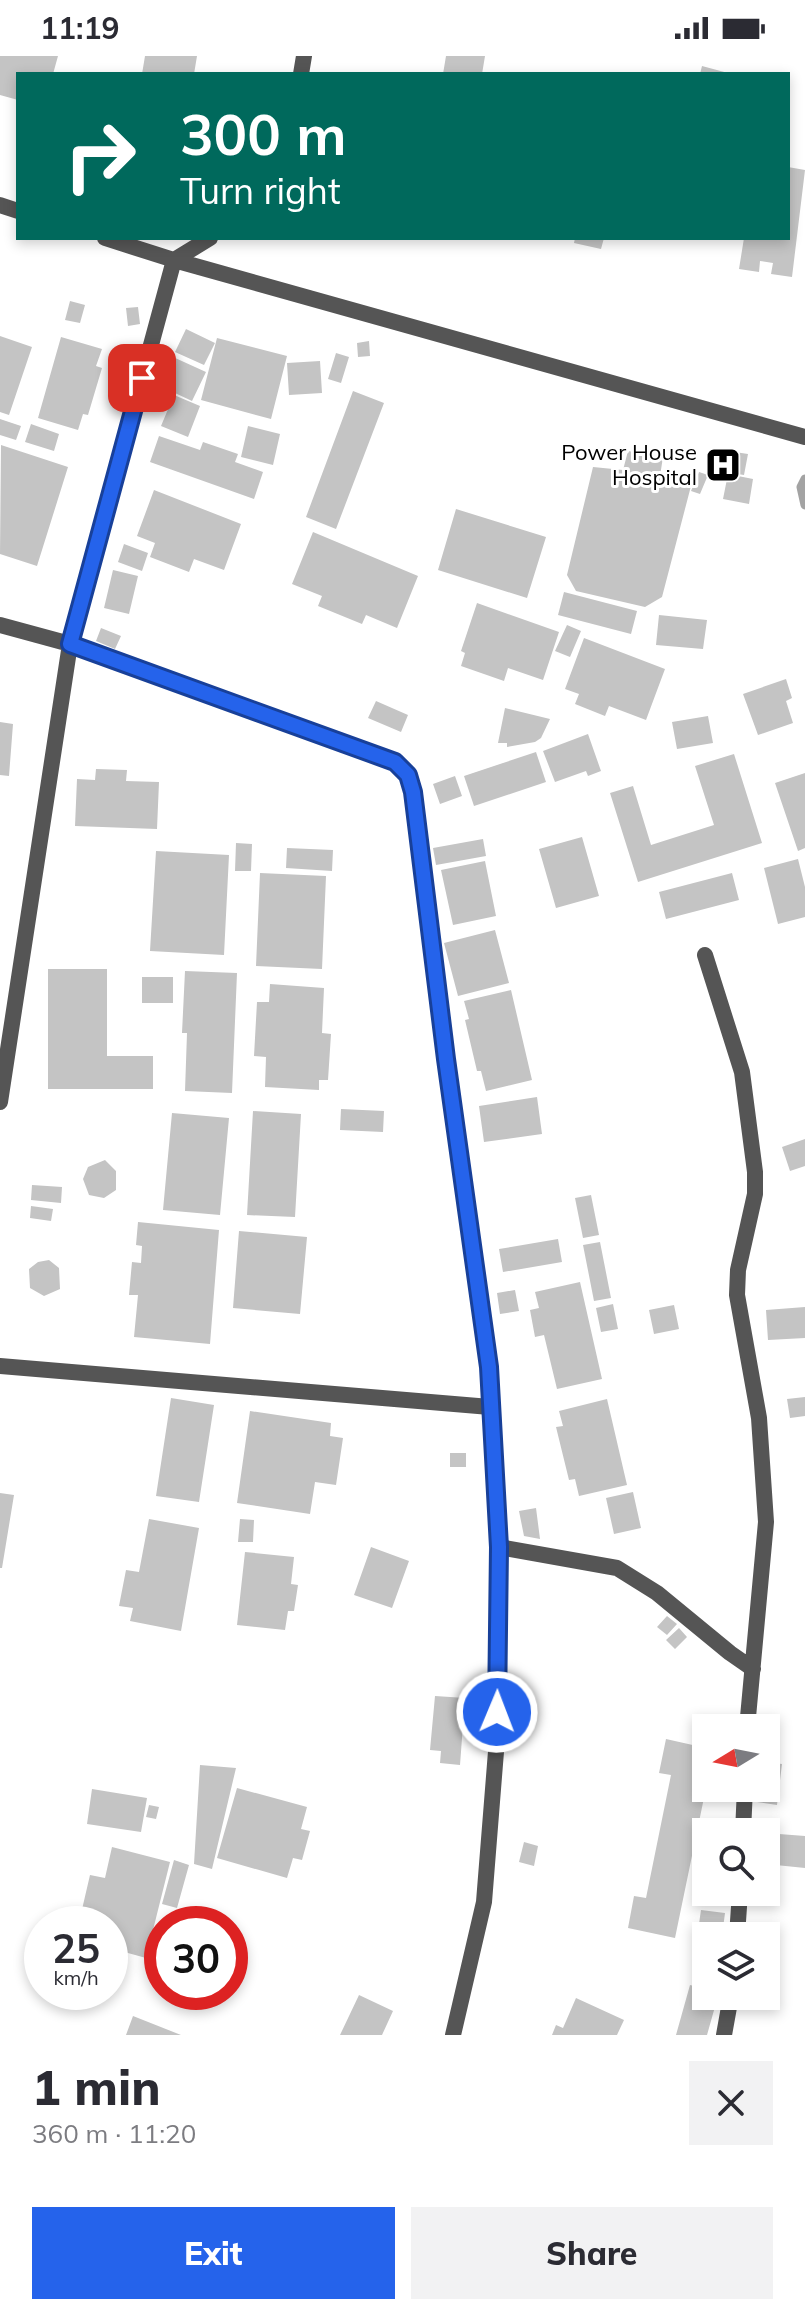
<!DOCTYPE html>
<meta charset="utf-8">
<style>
body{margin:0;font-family:Mulish,sans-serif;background:#f2f2f3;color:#2b2b33;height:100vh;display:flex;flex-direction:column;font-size:30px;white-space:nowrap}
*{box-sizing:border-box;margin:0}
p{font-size:26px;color:#7c7c81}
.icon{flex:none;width:44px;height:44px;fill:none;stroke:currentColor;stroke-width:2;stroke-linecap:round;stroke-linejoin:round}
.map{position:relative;height:1979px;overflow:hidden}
.panel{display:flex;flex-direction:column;background:#fff;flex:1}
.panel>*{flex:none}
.guide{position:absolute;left:16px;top:16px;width:774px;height:168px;border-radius:0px;box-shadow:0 4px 12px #0003;background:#00695c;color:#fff;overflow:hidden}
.needle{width:52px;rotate:260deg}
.tools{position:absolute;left:692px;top:1658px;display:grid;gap:16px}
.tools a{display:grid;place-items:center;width:88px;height:88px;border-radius:0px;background:#fff;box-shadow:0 4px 12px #0003;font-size:40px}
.speed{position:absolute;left:24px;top:1850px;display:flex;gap:16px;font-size:40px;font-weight:700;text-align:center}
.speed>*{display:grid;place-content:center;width:104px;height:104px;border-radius:50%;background:#fff;box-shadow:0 4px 12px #0003;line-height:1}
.speed small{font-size:20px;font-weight:400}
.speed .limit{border:12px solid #d22;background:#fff;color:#111}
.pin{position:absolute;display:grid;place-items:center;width:68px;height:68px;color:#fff;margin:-34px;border-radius:16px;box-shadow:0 4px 12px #0006}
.me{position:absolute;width:88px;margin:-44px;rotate:1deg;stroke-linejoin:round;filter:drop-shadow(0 0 6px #0008)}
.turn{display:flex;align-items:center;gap:28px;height:168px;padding:0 32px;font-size:36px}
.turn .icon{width:104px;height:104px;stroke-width:2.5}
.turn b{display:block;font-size:56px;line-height:68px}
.round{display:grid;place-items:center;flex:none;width:84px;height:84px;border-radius:0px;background:#f2f2f3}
.overview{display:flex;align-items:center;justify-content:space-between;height:136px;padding:0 32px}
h1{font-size:48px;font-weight:800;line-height:60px}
.primary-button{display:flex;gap:16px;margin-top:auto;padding:16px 32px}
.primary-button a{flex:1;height:92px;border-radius:0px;background:#2563eb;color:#fff;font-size:32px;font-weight:800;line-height:92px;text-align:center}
.primary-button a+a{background:#f2f2f3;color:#2b2b33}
.status{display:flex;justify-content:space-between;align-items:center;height:56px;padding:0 40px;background:#fff;direction:ltr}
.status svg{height:22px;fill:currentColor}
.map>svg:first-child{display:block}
</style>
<div class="status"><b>11:19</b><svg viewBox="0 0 49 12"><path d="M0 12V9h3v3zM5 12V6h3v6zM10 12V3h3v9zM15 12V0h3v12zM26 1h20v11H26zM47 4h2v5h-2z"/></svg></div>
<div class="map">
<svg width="805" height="1979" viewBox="0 0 805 1979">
<rect width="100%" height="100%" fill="#fff"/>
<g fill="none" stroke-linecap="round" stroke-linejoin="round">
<path stroke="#a3a3a3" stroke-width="9" d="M805,423L801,431L805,449"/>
</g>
<path fill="#c4c4c4" d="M0,0H58L53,18H18V44L0,39Z
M145,0H197L194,18H142Z
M446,0H485L482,18H443Z
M702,10L728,17V18H700Z
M788,111L805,114L792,221L771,218L773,207L760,205L759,216L739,213L744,182H788Z
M575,182H604L601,193L574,187Z
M70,245L85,249L80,267L65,264Z
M138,251L140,268L128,270L126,252Z
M186,273L215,287L204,309L175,296Z
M0,280L32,291L9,359L0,356Z
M61,281L102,293L96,310L102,312L88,359L83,358L78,374L38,362Z
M217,282L287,300L271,363L201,344Z
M369,285L370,300L358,301L357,287Z
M336,297L349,301L341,327L328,323Z
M173,301L206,316L192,345L160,330Z
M320,305L322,337L289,339L287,307Z
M353,335L384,347L336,473L306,461Z
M174,339L200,350L188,381L161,370Z
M0,363L21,370L16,384L0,379Z
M31,368L59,378L54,395L25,386Z
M248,370L280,378L273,409L241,401Z
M159,380L200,394L203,386L238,398L235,406L263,416L254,443L150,406Z
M1,389L68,411L37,510L0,498Z
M715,393L748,398L744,419L712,414Z
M628,395L663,401L660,420L691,430L662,541L645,551L576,535L567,519L593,411L623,414Z
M699,416L708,419L700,438L691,435Z
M728,418L753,423L749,448L723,443Z
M154,434L241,468L224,514L194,503L189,516L150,501L155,487L137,480Z
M456,453L546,481L527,542L438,514Z
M313,476L418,520L397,572L366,559L362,568L318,550L322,540L292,528Z
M124,488L148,497L142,515L118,506Z
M113,514L138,520L129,558L104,552Z
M564,536L637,555L631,578L558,559Z
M477,547L559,576L543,624L508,612L504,625L461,610L465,597L461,595Z
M659,559L707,564L703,593L656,589Z
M567,569L581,575L570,601L555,595Z
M101,572L121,580L115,593L96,585Z
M584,582L665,613L646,664L609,650L605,660L575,648L579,638L565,633Z
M786,623L792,642L786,645L793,667L758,679L743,638Z
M376,645L408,659L401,676L368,662Z
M505,652L550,663L541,682L535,686L507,691V687H498Z
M708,660L713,687L677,693L672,666Z
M0,666L13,668L9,720L0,719Z
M588,678L601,715L588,720L586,715L555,726L543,695Z
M536,696L546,726L474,750L464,720Z
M734,698L762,787L638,826L610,737L633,730L651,789L714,769L695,710Z
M96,713L127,714L126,725L159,726L157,773L75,770L77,723L95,724Z
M805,717V792L798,795L775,727Z
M455,720L462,740L440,748L433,728Z
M582,781L599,840L556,852L539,793Z
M483,783L486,800L436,809L433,792Z
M236,787L252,788L251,815H235Z
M287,792L333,794L332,815L286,812Z
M156,795L229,799L224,899L150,895Z
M798,803L805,831V861L778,868L764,812Z
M485,805L496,860L453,869L441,814Z
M260,817L326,820L322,913L256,910Z
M732,817L739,844L666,863L659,836Z
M495,874L509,927L458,940L444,887Z
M48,913H107V1000H153V1033H48Z
M185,915L237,917L232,1037L185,1035L187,977H182Z
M142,921H173V947H142Z
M270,928L324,932L322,977L331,978L328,1024H319V1034L265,1031L266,1001L254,1000L257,946H269Z
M511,934L532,1024L486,1035L481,1015H477L465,964L469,963L464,945Z
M537,1041L542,1078L484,1086L479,1050Z
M341,1053L384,1055L383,1076L340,1074Z
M253,1055L301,1058L295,1161L247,1159Z
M172,1057L229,1062L220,1159L163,1154Z
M805,1083V1110L790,1115L782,1091Z
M105,1104L116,1115V1134L104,1142L89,1139L83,1123L88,1111Z
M32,1129L62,1131L61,1147L31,1144Z
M591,1139L599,1179L583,1182L575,1142Z
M31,1150L53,1153L51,1165L30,1162Z
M138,1166L219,1174L210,1288L134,1281L138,1239H129L132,1206L141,1207L142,1190L136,1189Z
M239,1175L307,1181L300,1258L233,1252Z
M558,1183L562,1206L503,1216L499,1193Z
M600,1186L611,1242L594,1245L583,1189Z
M49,1204L59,1212L60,1233L44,1240L30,1232L29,1213L38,1206Z
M580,1226L602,1323L557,1333L544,1279L535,1281L530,1254L539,1252L535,1236Z
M515,1234L519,1255L500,1258L497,1237Z
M613,1248L618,1273L601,1276L596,1252Z
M674,1249L679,1273L654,1278L649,1254Z
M805,1251V1282L768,1284L766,1254Z
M805,1341V1360L790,1362L787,1343Z
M171,1342L214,1349L199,1446L156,1440Z
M607,1343L627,1429L579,1440L575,1423L569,1424L556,1371L563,1370L559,1355Z
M250,1355L331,1367L330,1380L343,1382L336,1429L315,1426L310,1458L237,1447Z
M450,1397H466V1411H450Z
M633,1436L641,1472L614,1478L606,1442Z
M0,1437L14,1439L2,1512H0Z
M536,1452L540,1483L524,1480L519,1455Z
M149,1463L199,1472L181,1575L130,1565L133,1552L119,1550L126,1514L139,1516Z
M240,1463L254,1464L253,1486H238Z
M371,1491L409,1505L392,1552L354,1539Z
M245,1496L294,1501L291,1528L298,1529L294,1555H288L285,1574L237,1569Z
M667,1560L677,1568L667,1579L657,1571Z
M679,1572L687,1581L675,1593L666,1584Z
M435,1640L465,1642L460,1709L440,1707L441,1695L430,1694Z
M666,1683L706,1692V1732L675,1882L628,1872L634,1840L646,1842L671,1719L659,1717Z
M766,1706L782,1708L777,1749L750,1745L752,1732H766Z
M200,1709L236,1712L212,1813L194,1808Z
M237,1732L307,1751L301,1773L310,1775L302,1804L293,1802L287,1822L217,1802Z
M92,1733L147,1742L141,1776L87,1768Z
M149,1749L159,1751L156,1763L146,1761Z
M766,1777L805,1780V1812L766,1808Z
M524,1786L538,1790L534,1810L519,1806Z
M112,1791L170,1806L146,1902L110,1892V1868H91V1865L80,1862L90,1819L105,1822Z
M174,1804L189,1809L177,1852L162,1848Z
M701,1854L725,1857L722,1880H706V1904L694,1902Z
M690,1929L706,1933V1940H718L707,1979H676Z
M359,1939L393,1955L382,1979H340Z
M576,1942L624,1964L617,1979H552L556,1969L563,1972Z
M133,1960L181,1979H126Z"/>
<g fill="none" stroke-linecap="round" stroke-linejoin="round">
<path stroke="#555" stroke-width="16" d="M301,18L304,0
M0,149L18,155
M105,182L174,204L805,381
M0,569L70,588L395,706L408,719L413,736L446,1003L489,1311L490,1351L499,1491L497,1683L484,1846L453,1979
M705,899L742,1016L755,1116V1138L738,1214L737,1239L759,1362L766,1466L747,1672
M0,1046L70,588L174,204L210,182
M0,1310L490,1351
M499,1491L617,1512L657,1537L730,1597L753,1613
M743,1776L745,1732
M737,1880L740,1836
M724,1979L731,1940"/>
</g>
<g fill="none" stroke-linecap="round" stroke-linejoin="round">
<defs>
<path id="route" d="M142,322L70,588L395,706L408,719L413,736L446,1003L489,1311L499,1491L497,1656"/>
</defs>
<use href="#route" stroke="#184099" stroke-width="20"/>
<use href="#route" stroke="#2563eb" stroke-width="14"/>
</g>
<defs>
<symbol id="hospital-square" viewBox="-11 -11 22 22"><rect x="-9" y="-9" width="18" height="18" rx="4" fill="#000" stroke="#fff"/><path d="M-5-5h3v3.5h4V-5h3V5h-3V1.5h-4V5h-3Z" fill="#fff"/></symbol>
</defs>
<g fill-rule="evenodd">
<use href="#hospital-square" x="703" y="389" width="40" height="40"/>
</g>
<g text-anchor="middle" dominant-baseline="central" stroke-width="6" stroke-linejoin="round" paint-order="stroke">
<g font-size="22" fill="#000" stroke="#fff" text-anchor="end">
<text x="697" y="396">Power House<tspan x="697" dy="25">Hospital</tspan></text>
</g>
</g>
</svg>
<div class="tools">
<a><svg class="needle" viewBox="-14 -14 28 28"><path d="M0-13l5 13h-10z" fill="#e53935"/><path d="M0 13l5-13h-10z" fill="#7c7c81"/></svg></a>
<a><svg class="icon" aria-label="search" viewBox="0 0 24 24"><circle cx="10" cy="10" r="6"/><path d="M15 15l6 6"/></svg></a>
<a><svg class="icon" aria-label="layers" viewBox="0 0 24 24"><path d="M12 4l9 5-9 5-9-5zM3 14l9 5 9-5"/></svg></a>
</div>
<div class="speed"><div>25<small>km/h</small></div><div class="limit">30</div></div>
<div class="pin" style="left:142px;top:322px;background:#d93025"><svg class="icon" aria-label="arrive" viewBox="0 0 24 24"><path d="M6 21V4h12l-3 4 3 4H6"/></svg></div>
<svg class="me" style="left:497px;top:1656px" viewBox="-20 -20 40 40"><circle r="17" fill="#2563eb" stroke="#fff" stroke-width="3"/><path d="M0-11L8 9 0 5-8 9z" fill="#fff"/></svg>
<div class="guide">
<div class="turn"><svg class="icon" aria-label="right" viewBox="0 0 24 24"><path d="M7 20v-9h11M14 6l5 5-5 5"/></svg><div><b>300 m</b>Turn right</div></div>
</div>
</div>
<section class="panel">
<div class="overview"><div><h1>1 min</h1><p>360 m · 11:20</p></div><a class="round"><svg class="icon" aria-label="close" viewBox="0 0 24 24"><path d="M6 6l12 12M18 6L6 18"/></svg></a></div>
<div class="primary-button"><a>Exit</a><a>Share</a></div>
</section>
